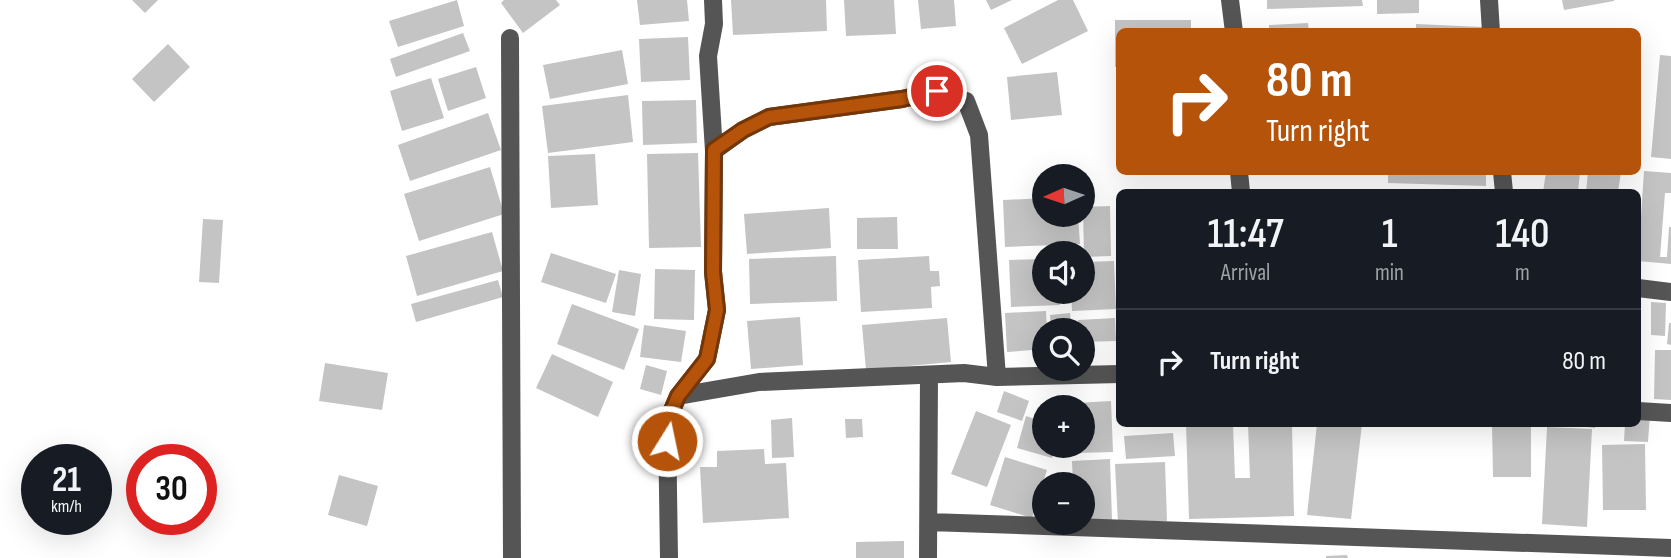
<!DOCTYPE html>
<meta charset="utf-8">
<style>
body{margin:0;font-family:"Sofia Sans Condensed",sans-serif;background:#242831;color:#f1f3f6;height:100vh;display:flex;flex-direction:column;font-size:26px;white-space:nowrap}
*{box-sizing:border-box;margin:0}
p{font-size:23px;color:#9ea1a6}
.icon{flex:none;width:38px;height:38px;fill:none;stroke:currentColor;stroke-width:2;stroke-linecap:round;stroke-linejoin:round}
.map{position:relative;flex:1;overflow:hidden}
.side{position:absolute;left:1116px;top:189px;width:525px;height:238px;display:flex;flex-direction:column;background:#171b24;border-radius:10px;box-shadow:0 7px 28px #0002}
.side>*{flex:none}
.hud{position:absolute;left:1116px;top:28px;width:525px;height:147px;border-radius:10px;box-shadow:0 7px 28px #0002;background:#b45309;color:#fff;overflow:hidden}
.needle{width:46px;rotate:267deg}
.controls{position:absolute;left:1032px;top:164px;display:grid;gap:14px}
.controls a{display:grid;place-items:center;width:63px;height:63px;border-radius:50%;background:#171b24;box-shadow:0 7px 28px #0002;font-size:35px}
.speed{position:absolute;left:21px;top:444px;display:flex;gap:14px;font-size:35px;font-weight:700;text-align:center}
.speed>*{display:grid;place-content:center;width:91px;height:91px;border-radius:50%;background:#171b24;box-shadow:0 7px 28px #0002;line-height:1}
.speed small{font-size:18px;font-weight:400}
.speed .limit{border:10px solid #d22;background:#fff;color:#111}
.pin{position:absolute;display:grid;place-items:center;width:60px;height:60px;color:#fff;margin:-30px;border:4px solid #fff;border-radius:50%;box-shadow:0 2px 7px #0007}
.me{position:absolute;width:77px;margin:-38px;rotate:10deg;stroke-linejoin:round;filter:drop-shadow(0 0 5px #0008)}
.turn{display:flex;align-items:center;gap:24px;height:147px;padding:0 35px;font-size:32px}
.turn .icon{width:91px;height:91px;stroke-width:2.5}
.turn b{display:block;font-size:49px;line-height:60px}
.eta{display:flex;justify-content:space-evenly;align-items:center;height:119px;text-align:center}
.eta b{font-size:42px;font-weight:600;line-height:49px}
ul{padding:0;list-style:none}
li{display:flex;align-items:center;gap:21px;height:105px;padding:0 35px;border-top:2px solid #363941}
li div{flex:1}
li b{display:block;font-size:26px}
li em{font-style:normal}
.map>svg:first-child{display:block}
</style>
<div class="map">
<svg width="1671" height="558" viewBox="0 0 1671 558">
<rect width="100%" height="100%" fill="#fff"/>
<path fill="#c4c4c4" d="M132,0H158L145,13Z
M457,0L464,26L398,47L389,21Z
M504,0H556L560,5L523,33L501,3Z
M637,0H687L689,21L640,25Z
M731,0H826L827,31L733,35Z
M844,0H894L896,34L846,36Z
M918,0H954L956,26L921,29Z
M986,0H1012L991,10Z
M1058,0H1073L1088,31L1022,64L1004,28Z
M1267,0H1362L1363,6L1267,9Z
M1377,0H1419V13L1377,14Z
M1562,0H1614V1L1564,10Z
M1115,20H1191V32H1120V67H1115Z
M1308,23L1309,32H1269V25Z
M1416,24L1482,27V32H1416Z
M463,33L470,51L396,77L390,59Z
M688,37L690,80L641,82L639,39Z
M168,44L190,67L154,102L132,79Z
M622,50L628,84L550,99L543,65Z
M1660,55L1671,56V159L1651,157Z
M476,67L486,98L448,111L438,79Z
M1057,72L1062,115L1011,120L1007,77Z
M431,78L444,118L402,131L390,91Z
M628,95L633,142L548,153L542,106Z
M696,100L697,143L643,145L642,101Z
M488,113L501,150L410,181L398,145Z
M698,153L701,247L649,248L647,154Z
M595,154L598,205L551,208L548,156Z
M490,167L504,214L419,241L404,194Z
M1644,171L1671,173V193H1665L1660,257H1667L1669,227H1671V264L1638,261Z
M1388,172H1486V186L1388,183Z
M1546,172H1580L1578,192H1543Z
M1588,172H1621L1618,192H1586Z
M1045,198V215H1078L1080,244L1005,247L1003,200Z
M1110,206L1111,256L1084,257L1083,207Z
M829,208L831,248L747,254L744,214Z
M897,217L898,249H857V218Z
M203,219L223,220L219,283L199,282Z
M492,232L503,271L417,296L406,256Z
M551,253L616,274L606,303L541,282Z
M836,256L837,301L750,304L749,259Z
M929,256L930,271H939L940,286L931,287L932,308L861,312L858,260Z
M1045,259V292H1059L1060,305L1011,307L1009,260Z
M1114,261L1116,309L1072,311L1071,292H1083V262Z
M655,269L695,270L694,320L654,319Z
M619,270L641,274L635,316L612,312Z
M498,280L503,297L416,322L411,304Z
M1651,302L1666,303L1665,336L1651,335Z
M572,304L639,329L624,370L557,344Z
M1046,311L1047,331H1045V349L1007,352L1005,313Z
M1070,313L1072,331H1051L1050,315Z
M800,317L803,365L751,369L747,321Z
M947,318L951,362L866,370L862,325Z
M1115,318L1116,341L1083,342V331H1078V320Z
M1669,323H1671V345L1667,344Z
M644,325L686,331L681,362L640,357Z
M1655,350H1671V400L1654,399Z
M552,354L613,382L598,417L536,388Z
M325,363L388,373L382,410L319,401Z
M646,365L667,371L661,395L640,389Z
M1004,391L1029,401L1022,421L997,412Z
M1111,401L1113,452L1077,453V446H1083V408H1075V403Z
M1038,407L1045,409V446H1056L1052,458L1017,448L1026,416L1035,419Z
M976,411L1011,425L987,487L951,474Z
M1638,414H1650L1648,442L1624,441L1625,424H1638Z
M792,418L794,457L772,458L771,420Z
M845,419H862L863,437L846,438Z
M1186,424H1233L1235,478H1250L1248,424H1292L1294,516L1189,519Z
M1317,424H1362L1351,519L1307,515Z
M1531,424V477H1493L1492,425Z
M1570,424H1595V428L1570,425Z
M1547,427L1592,429L1587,527L1542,524Z
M1173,433L1175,456L1126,459L1124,436Z
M1645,444L1646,510H1603L1602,445Z
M764,449L765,464L786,463L789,518L703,523L700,467H717V451Z
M1005,457L1047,470L1032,518L990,505Z
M1110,459L1112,520L1083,521V485H1073L1072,461Z
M1165,462L1167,521L1118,523L1115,464Z
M339,475L378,486L367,526L328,515Z
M904,541V558H856V542Z
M1347,555L1348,558H1326V556Z"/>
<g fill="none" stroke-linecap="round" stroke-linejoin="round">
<path stroke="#555" stroke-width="18" d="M1230,0L1234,32
M1489,0L1491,32
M510,38L512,558
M714,151L743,130L769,117L902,99L937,91L966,101L979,135L997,377
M1239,172L1241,192
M1502,172L1504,192
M1638,288L1671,292
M678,396L759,382L964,373L997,377L1120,374
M1638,411L1671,413
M929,522L1671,548
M669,558L667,422L678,396L707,359L717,310L713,272L714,151L708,56L714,24L713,0
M928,558L929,375"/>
</g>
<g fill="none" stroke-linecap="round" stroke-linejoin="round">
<defs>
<path id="route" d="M667,441V422L678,396L707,359L717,310L713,272L714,150L743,130L769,117L902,99L937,91"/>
</defs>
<use href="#route" stroke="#753606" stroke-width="18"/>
<use href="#route" stroke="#b45309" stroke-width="12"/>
</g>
</svg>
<div class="controls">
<a><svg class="needle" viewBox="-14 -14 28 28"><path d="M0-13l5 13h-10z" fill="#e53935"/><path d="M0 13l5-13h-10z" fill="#9ea1a6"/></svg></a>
<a><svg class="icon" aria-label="sound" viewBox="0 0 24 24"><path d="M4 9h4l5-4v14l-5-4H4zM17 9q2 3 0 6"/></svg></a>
<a><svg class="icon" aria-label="search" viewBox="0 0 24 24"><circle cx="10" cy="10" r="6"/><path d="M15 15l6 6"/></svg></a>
<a>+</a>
<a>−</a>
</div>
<div class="speed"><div>21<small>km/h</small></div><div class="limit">30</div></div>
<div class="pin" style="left:937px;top:91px;background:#d93025"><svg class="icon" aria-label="arrive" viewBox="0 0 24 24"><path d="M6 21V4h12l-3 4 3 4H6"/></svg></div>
<svg class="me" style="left:667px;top:441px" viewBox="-20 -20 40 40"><circle r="17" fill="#b45309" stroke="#fff" stroke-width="3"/><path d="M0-11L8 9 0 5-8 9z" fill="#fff"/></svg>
<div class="hud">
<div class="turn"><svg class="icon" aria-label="right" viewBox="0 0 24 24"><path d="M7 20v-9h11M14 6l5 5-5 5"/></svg><div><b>80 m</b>Turn right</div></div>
</div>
<section class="side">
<div class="eta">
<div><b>11:47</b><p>Arrival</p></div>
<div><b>1</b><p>min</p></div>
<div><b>140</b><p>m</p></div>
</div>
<ul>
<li><svg class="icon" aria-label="right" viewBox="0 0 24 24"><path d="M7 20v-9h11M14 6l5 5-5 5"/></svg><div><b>Turn right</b></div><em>80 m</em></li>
</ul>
</section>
</div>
